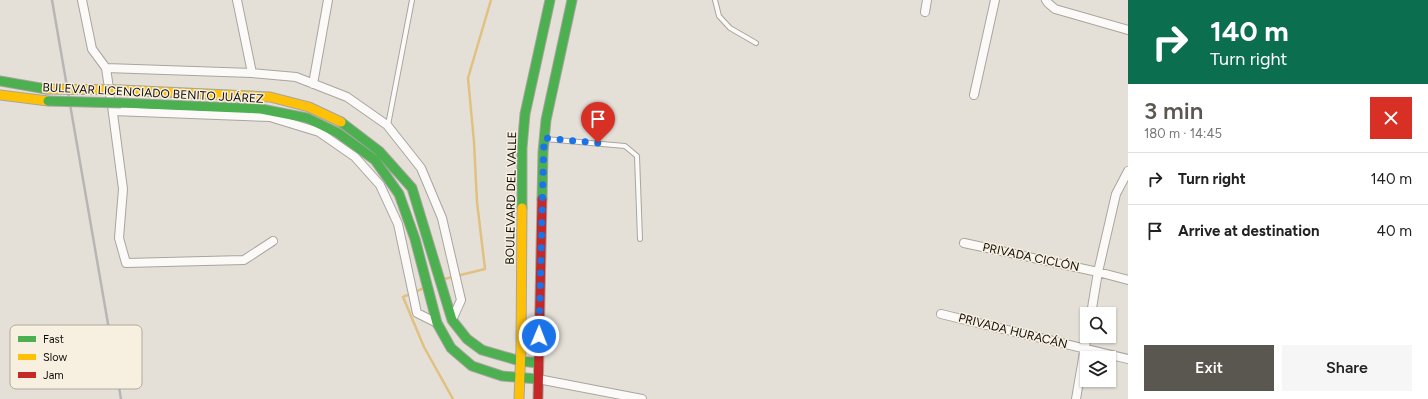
<!DOCTYPE html>
<meta charset="utf-8">
<style>
body{margin:0;font-family:Figtree,sans-serif;background:#f6f6f6;color:#222;height:100vh;display:flex;flex-direction:column;font-size:15px;white-space:nowrap}
*{box-sizing:border-box;margin:0}
p{font-size:13px;color:#767676}
.icon{flex:none;width:22px;height:22px;fill:none;stroke:currentColor;stroke-width:2;stroke-linecap:round;stroke-linejoin:round}
.map{position:relative;flex:1;overflow:hidden}
.sheet{display:flex;flex-direction:column;background:#fff;width:300px}
.sheet>*{flex:none}
.top-card{background:#0b6e4f;color:#fff;overflow:hidden}
.buttons{position:absolute;left:1080px;top:307px;display:grid;gap:8px}
.buttons a{display:grid;place-items:center;width:36px;height:36px;border-radius:0px;background:#fff;box-shadow:0 1px 3px #0004;font-size:20px}
.pin{position:absolute;display:grid;place-items:center;width:34px;height:34px;color:#fff;margin:-41px -17px;border-radius:50% 50% 50% 0;rotate:-45deg;box-shadow:0 0 4px #0007}
.pin .icon{rotate:45deg}
.me{position:absolute;width:44px;margin:-22px;rotate:1deg;stroke-linejoin:round;filter:drop-shadow(0 0 3px #0008)}
.turn{display:flex;align-items:center;gap:14px;height:84px;padding:0 16px;font-size:18px}
.turn .icon{width:52px;height:52px;stroke-width:2.5}
.turn b{display:block;font-size:28px;line-height:34px}
.round{display:grid;place-items:center;flex:none;width:42px;height:42px;border-radius:0px;background:#f6f6f6}
.headline{display:flex;align-items:center;justify-content:space-between;height:68px;padding:0 16px}
h1{font-size:24px;font-weight:600;line-height:30px;color:#5a5650}
.cta{display:flex;gap:8px;margin-top:auto;padding:8px 16px}
.cta a{flex:1;height:46px;border-radius:0px;background:#5a5650;color:#fff;font-size:16px;font-weight:600;line-height:46px;text-align:center}
.cta a+a{background:#f6f6f6;color:#222}
ul{padding:0;list-style:none}
li{display:flex;align-items:center;gap:12px;height:52px;padding:0 16px;border-top:1px solid #e0e0e0}
li div{flex:1}
li b{display:block;font-size:15px}
li em{font-style:normal}
main{display:flex;flex:1;min-height:0}
.map>svg:first-child{display:block}
</style>
<main>
<div class="map">
<svg width="1128" height="399" viewBox="0 0 1128 399">
<rect width="100%" height="100%" fill="#e4e0d8"/>
<g fill="none" stroke-linecap="round" stroke-linejoin="round">
<path stroke="#e1c180" stroke-width="2.5" d="M444,279L485,269L477,202L474,142L468,78L491,0
M424,288L403,297L424,347L453,399"/>
<defs>
<path id="lane" d="M715,0L719,16L730,28L756,43
M388,125L412,0
M545,139L625,146L637,156L640,239"/>
<path id="street" d="M82,0L92,49L106,68L110,95
M237,0L252,73
M1046,0L1048,3L1055,9L1128,30
M925,12L927,0
M106,68L252,73L296,77L347,97L387,125L421,168L442,218L461,300L452,320
M313,84L328,0
M974,95L995,0
M112,106L123,189L119,238L126,263L244,260L273,241
M113,111L270,117L319,132L355,157L380,185L398,224L417,313L437,323
M964,243L1098,272L1128,280
M941,314L1128,359
M1091,314L1098,272L1116,194L1128,171
M538,379L642,399
M1076,399L1087,335"/>
<path id="fast" d="M0,81L46,89
M121,103L261,109L307,118L338,133L375,160L399,194L415,239L437,323L451,348L472,366L502,376L538,379
M341,122L379,151L412,188L452,320L467,339L482,350L520,361L538,363
M542,199L543,152L546,120L572,0
M522,208V148L525,114L550,0"/>
<path id="slow" d="M121,90L270,97L309,107L341,122
M0,95L48,101
M519,399L521,347L522,208"/>
<path id="jam" d="M538,399L542,199"/>
</defs>
<use href="#lane" stroke="#a8a59e" stroke-width="6"/>
<use href="#street" stroke="#a8a59e" stroke-width="10"/>
<use href="#fast" stroke="#a8a59e" stroke-width="11"/>
<use href="#slow" stroke="#a8a59e" stroke-width="11"/>
<use href="#jam" stroke="#a8a59e" stroke-width="11"/>
<use href="#lane" stroke="#fbfaf9" stroke-width="4"/>
<use href="#street" stroke="#fbfaf9" stroke-width="8"/>
<use href="#fast" stroke="#4caf50" stroke-width="9"/>
<use href="#slow" stroke="#ffc107" stroke-width="9"/>
<use href="#jam" stroke="#c62828" stroke-width="9"/>
<path stroke="#b8b6b4" stroke-width="2.5" d="M52,0L121,399"/>
<defs>
<path id="fast-bridge" d="M48,101L121,103"/>
<path id="slow-bridge" d="M46,89L121,90"/>
</defs>
<use href="#fast-bridge" stroke="#a8a59e" stroke-width="11" stroke-linecap="butt"/>
<use href="#slow-bridge" stroke="#a8a59e" stroke-width="11" stroke-linecap="butt"/>
<use href="#fast-bridge" stroke="#4caf50" stroke-width="9"/>
<use href="#slow-bridge" stroke="#ffc107" stroke-width="9"/>
</g>
<g fill="none" stroke-linecap="round" stroke-linejoin="round">
<path stroke="#1a73e8" stroke-width="7" stroke-dasharray="0 12.6" d="M539,336L544,138L598,143"/>
</g>
<g text-anchor="middle" dominant-baseline="central" stroke-width="3" stroke-linejoin="round" paint-order="stroke">
<g font-size="12" fill="#0f0c07" stroke="#f7efdf">
<text transform="translate(153 93) rotate(3)">BULEVAR LICENCIADO BENITO JUÁREZ</text>
<text transform="translate(511 198) rotate(-89)">BOULEVARD DEL VALLE</text>
<text transform="translate(1031 257) rotate(12)">PRIVADA CICLÓN</text>
<text transform="translate(1013 331) rotate(14)">PRIVADA HURACÁN</text>
</g>
</g>
<rect x="10" y="325" width="132" height="64" rx="6" fill="#f7efdf" stroke="#b1ab9e" stroke-width="1"/>
<rect x="18" y="336" width="18" height="6" fill="#4caf50"/>
<rect x="18" y="354" width="18" height="6" fill="#ffc107"/>
<rect x="18" y="372" width="18" height="6" fill="#c62828"/>
<g font-size="11" fill="#0f0c07">
<text x="43" y="343">Fast</text>
<text x="43" y="361">Slow</text>
<text x="43" y="379">Jam</text>
</g>
</svg>
<div class="buttons">
<a><svg class="icon" aria-label="search" viewBox="0 0 24 24"><circle cx="10" cy="10" r="6"/><path d="M15 15l6 6"/></svg></a>
<a><svg class="icon" aria-label="layers" viewBox="0 0 24 24"><path d="M12 4l9 5-9 5-9-5zM3 14l9 5 9-5"/></svg></a>
</div>
<div class="pin" style="left:598px;top:143px;background:#d93025"><svg class="icon" aria-label="arrive" viewBox="0 0 24 24"><path d="M6 21V4h12l-3 4 3 4H6"/></svg></div>
<svg class="me" style="left:539px;top:336px" viewBox="-20 -20 40 40"><circle r="17" fill="#1a73e8" stroke="#fff" stroke-width="3"/><path d="M0-11L8 9 0 5-8 9z" fill="#fff"/></svg>
</div>
<section class="sheet">
<div class="top-card">
<div class="turn"><svg class="icon" aria-label="right" viewBox="0 0 24 24"><path d="M7 20v-9h11M14 6l5 5-5 5"/></svg><div><b>140 m</b>Turn right</div></div>
</div>
<div class="headline"><div><h1>3 min</h1><p>180 m · 14:45</p></div><a class="round" style="background:#d93025;color:#fff"><svg class="icon" aria-label="close" viewBox="0 0 24 24"><path d="M6 6l12 12M18 6L6 18"/></svg></a></div>
<ul>
<li><svg class="icon" aria-label="right" viewBox="0 0 24 24"><path d="M7 20v-9h11M14 6l5 5-5 5"/></svg><div><b>Turn right</b></div><em>140 m</em></li>
<li><svg class="icon" aria-label="arrive" viewBox="0 0 24 24"><path d="M6 21V4h12l-3 4 3 4H6"/></svg><div><b>Arrive at destination</b></div><em>40 m</em></li>
</ul>
<div class="cta"><a>Exit</a><a>Share</a></div>
</section>
</main>
